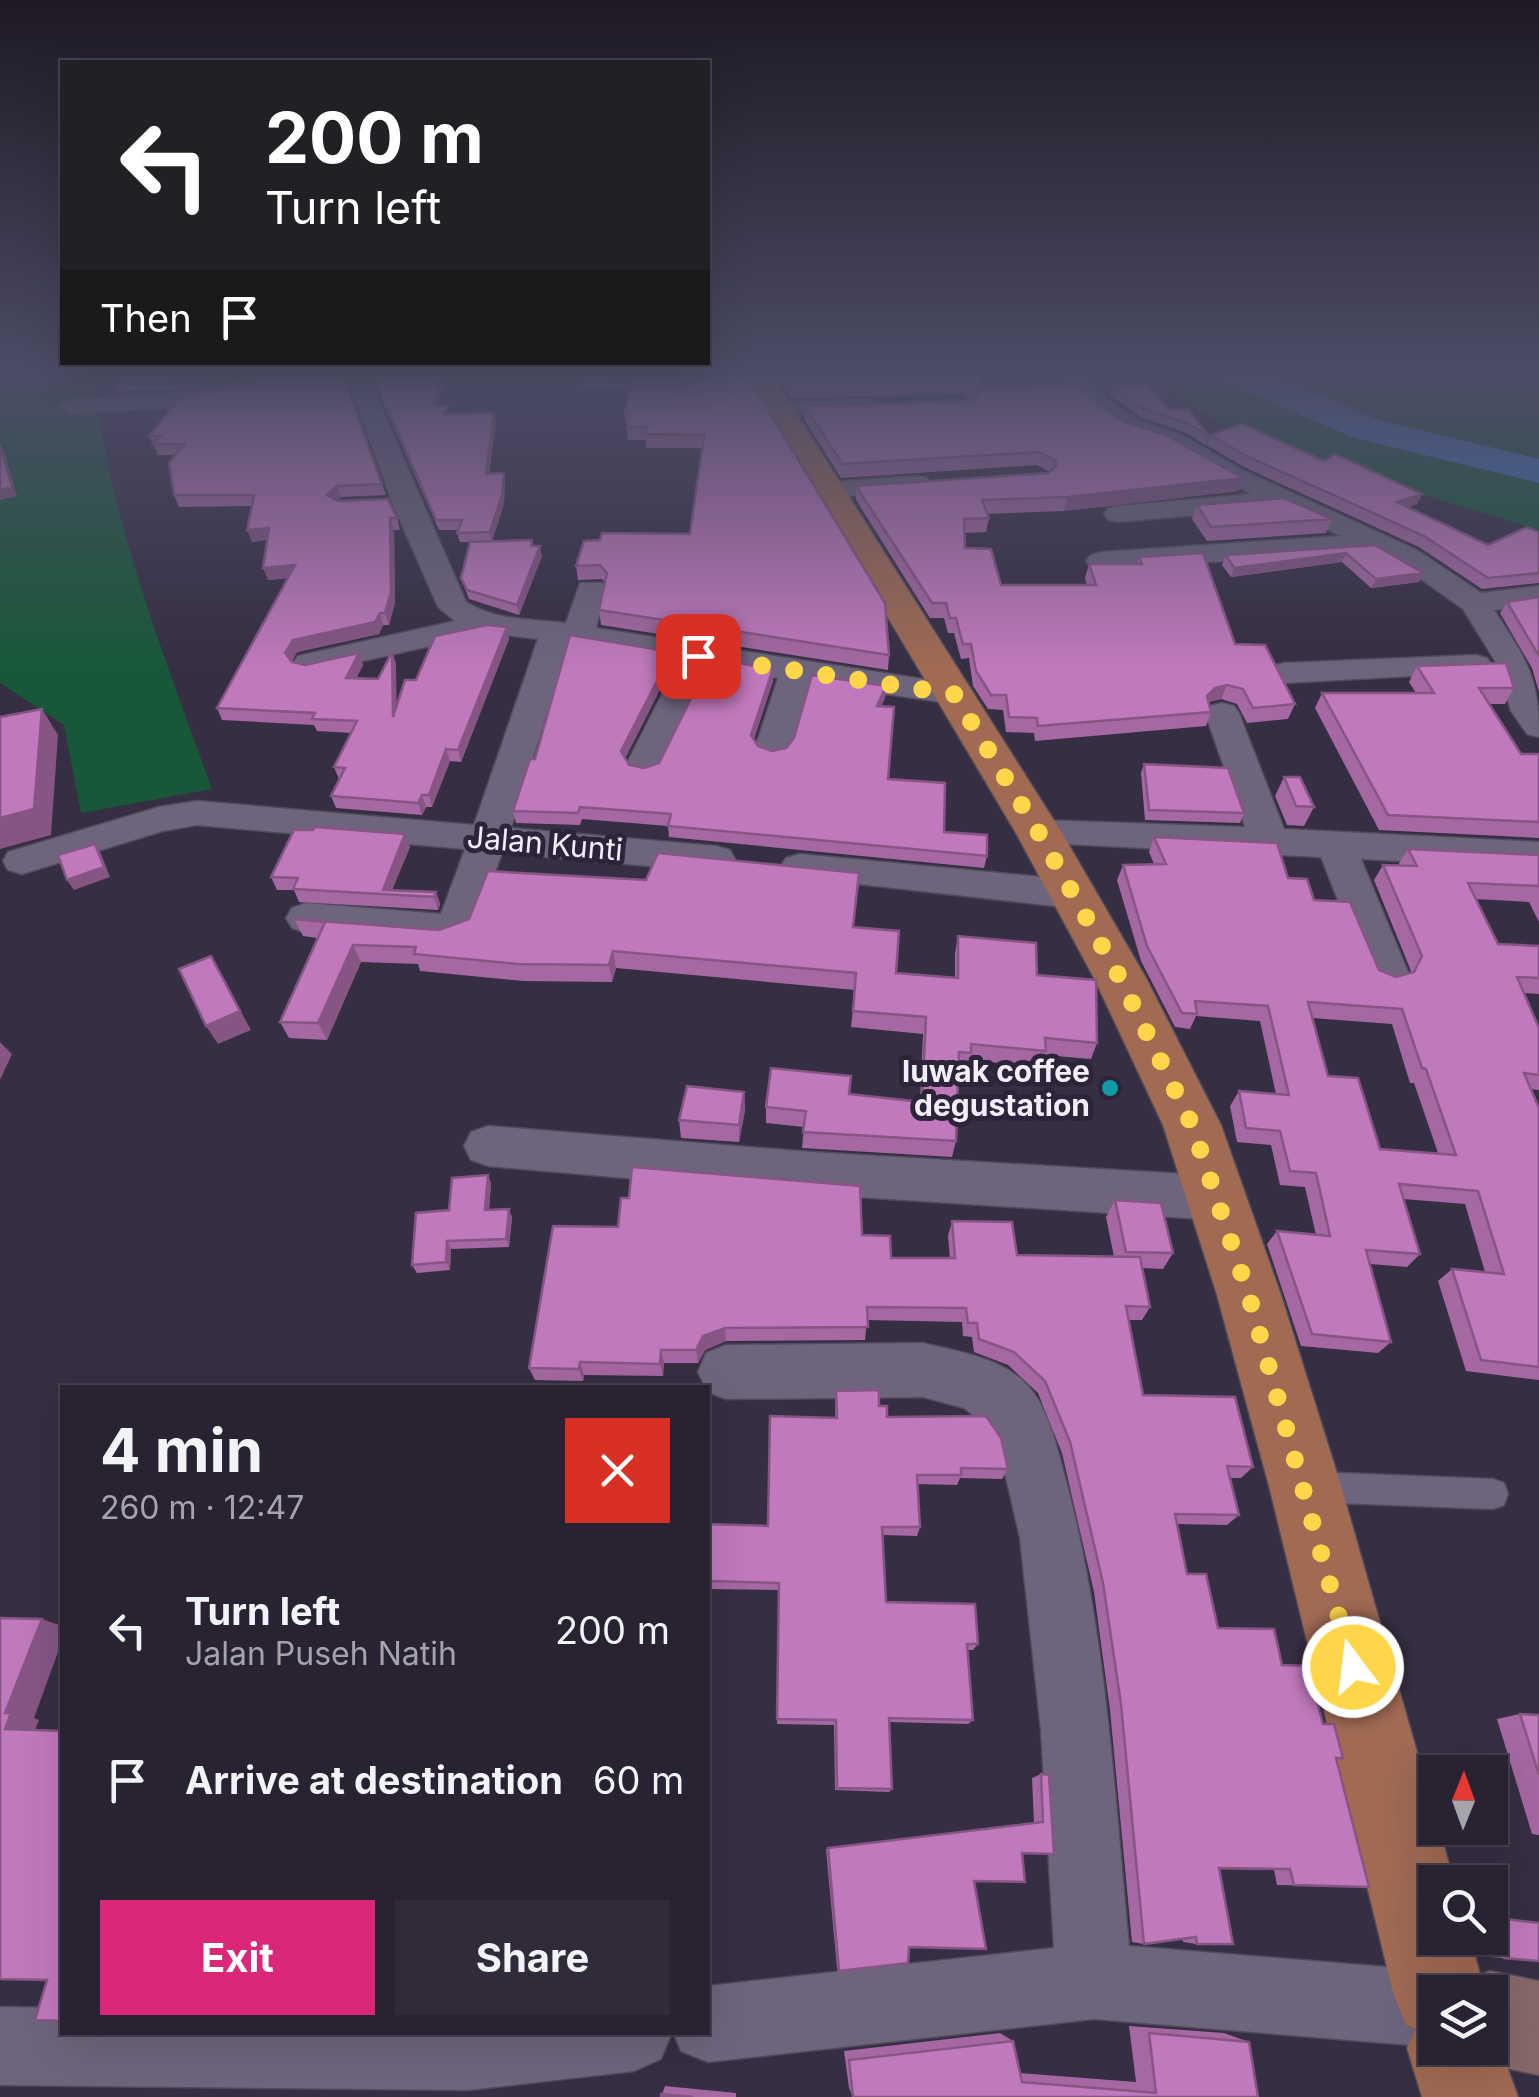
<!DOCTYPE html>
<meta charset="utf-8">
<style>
body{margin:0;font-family:Inter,sans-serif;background:#302a3a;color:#f1f3f6;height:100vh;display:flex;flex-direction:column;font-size:38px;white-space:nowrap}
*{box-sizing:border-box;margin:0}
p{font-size:32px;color:#a5a4ac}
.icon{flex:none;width:55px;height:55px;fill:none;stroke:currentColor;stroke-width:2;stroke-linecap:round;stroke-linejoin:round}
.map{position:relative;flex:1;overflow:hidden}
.drawer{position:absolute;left:60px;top:1385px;width:650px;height:650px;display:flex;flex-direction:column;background:#282232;border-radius:0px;box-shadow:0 10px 40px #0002,0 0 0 2px #443f4d}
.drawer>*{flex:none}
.guide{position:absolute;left:60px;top:60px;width:650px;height:305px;border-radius:0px;box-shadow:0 10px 40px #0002,0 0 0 2px #443f4d;background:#202124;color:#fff;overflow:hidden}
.needle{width:65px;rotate:1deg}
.tools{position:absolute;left:1418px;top:1755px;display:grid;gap:20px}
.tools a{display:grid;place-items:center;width:90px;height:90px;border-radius:0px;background:#282232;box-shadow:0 10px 40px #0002,0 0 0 2px #443f4d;font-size:50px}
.pin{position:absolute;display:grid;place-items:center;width:85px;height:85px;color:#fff;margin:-42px;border-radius:20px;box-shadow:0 5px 15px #0006}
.me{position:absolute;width:110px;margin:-55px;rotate:345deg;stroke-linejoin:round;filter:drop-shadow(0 0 8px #0008)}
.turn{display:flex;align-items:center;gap:35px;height:210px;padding:0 40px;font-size:45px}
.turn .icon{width:130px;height:130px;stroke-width:2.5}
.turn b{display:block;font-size:70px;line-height:85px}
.then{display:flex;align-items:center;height:95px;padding:0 40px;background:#0003;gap:20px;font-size:38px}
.round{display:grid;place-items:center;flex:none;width:105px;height:105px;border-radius:0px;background:#302a3a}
.summary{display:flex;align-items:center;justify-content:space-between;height:170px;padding:0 40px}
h1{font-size:60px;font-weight:700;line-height:75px}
.action{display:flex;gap:20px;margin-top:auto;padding:20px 40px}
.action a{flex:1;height:115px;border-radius:0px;background:#db2777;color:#fff;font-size:40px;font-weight:700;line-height:115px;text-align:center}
.action a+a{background:#302a3a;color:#f1f3f6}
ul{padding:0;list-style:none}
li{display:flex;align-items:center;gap:30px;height:150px;padding:0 40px}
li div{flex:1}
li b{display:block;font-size:38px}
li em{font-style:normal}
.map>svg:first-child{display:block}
</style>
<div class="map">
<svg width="1539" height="2097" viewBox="0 0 1539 2097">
<rect width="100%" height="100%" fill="#362e42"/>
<path fill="#185838" d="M0,375H93C110,520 163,653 212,789L81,813L64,725L0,683Z
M1142,375H1539V530L1252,443Z"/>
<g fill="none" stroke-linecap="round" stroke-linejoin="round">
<path fill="#3d74bb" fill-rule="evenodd" d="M1221,375H1271L1382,421L1539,459V483L1355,438L1226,383Z"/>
<defs>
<path id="lane" d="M1313,1472L1493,1479L1504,1483L1508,1494L1504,1505L1493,1509L1313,1502L1303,1497L1298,1487L1303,1477Z"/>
<path id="street" d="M245,375H363L369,379L466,602C497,621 531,619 566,623L580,583H602L606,589L596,628L955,684L967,687L972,694L967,701L955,704L809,683L791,748L785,756L773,759L761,756L755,748L778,678L709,666L662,765L657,773L644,776L631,773L626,765L679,661L569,642L511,828L716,846L730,850L735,859L730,868L716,872L502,853L471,935L444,944L306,933L292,928L286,918L292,908L306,903L441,914L465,849L197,825L163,831L22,874L8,870L3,861L8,852L159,807L197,801L474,825L538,639L489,633L309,673L298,670L293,663L298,656L455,621L438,607L392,502L351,388L262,386Z
M1059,375H1084L1116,406L1140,421L1182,435L1242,470L1417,550L1481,593L1539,586V604L1494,610C1527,661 1539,675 1539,737L1527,734L1511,711L1497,664L1463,609L1397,562L1372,550L1101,570L1091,567L1086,561L1091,555L1101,552L1341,536L1268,502L1254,510L1118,522L1108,520L1104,514L1108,508L1118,506L1251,494L1164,445L1122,431L1098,416Z
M238,381L246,383L250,388L246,393L196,406L72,414L60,407L72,400L196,392Z
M867,400L875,402L879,407L875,412L779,416L767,409L779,402Z
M918,476L927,478L931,484L927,490L830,498L817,490L830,482Z
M1476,655L1487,658L1492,665L1487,672L1284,683L1272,680L1268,673L1272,666L1284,663Z
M1222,703L1234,706L1239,713L1284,829L1539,842V868L1361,859L1408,972L1402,983L1387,988L1372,983L1366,972L1321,857L1026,842L1020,833L1026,824L1039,820L1245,827L1205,713L1210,706Z
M800,854L1073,880L1087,884L1093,894L1087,904L1073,908L786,876L780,867L786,858Z
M488,1126L811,1152L1219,1176L1237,1183L1244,1198L1237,1213L1219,1220L811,1194L488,1166L471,1160L464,1146L471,1132Z
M923,1343C958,1352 1002,1357 1028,1386C1049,1409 1057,1448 1065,1477C1106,1629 1114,1790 1129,1946L1435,1971L1462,1982L1466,1992H1435V2047L1094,2019L708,2062L681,2051L673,2032H708V1986L1054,1948L1041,1730L1020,1538L999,1447L988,1426L964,1408L923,1397L726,1399L708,1392L698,1372L706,1353L726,1345Z
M0,2007L62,2008V2032H672L661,2059L634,2071L468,2090L0,2085Z"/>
<path id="secondary" d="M1490,1971L1539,1981V2075L1490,2065L1457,2051L1455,2048H1490V1992H1454L1457,1985Z"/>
<path id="primary" d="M744,375H772L1062,833L1146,978L1221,1125L1281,1295L1341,1486L1435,1815V1828H1439L1454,1882H1435V1938H1470L1485,1992H1435V2048H1490V2018L1518,2097H1422L1407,2048L1416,2029L1406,2025L1393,1992L1269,1486L1217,1295L1163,1125L1094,978L1016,833Z"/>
</defs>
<use href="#lane" stroke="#514a5b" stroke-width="3"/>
<use href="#street" stroke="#514a5b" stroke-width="3"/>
<use href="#secondary" stroke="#514a5b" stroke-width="3"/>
<use href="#primary" stroke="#514a5b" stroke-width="3"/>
<use href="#lane" fill="#6e657c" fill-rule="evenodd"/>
<use href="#street" fill="#6e657c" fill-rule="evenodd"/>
<use href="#secondary" fill="#876868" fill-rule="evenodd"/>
<use href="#primary" fill="#a06a53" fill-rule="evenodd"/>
</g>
<path fill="#a568a2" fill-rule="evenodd" d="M118,375H233L193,388L115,392L112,383Z
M370,375H446L437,406L449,413L496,422L489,474L504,473L505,482L504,504L492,541L532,540L533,546L542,556L519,615L469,599L461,578L470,542H460L457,533L458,530H439L372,378Z
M576,375H747L889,655L888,670L601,625L599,610L605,583L602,579L578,580L576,566L600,540L690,534L702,448H646V440H628L625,413L630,388H578Z
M775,375H978L982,389L1098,405L1123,421L1243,478L1239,491L1064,511L987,514L989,518L986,532L964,533L965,548L1001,585H1087L1085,578L1089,564H1137L1139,557L1235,644L1295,704L1288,719L1247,723L1237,704L1221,699L1209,702L1211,712L1206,726L1035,741L1034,733L1006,732L1003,710L988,709L973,686L969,658L961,659L954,633H948L944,618H930L856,500V486L1050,472L1037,465L841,478L804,419L805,406L973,401L963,394L791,398Z
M1112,386L1170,410L1209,436L1206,445L1184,432L1142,418L1110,395Z
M178,400L382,484L386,495L341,497L337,501L397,518L400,530H394L395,603L389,625H383L379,634L297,652L292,661L305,665L359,653L363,665L356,679H378L396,663V706L416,680L509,639L461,762L450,761L432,807H426L422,815L336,808L331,796L339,779L334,767L352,733L317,731L314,725L222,720L217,708L288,578L268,580L267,540L252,542V506L179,507L174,495L176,455H158L149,436Z
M1210,435L1324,461L1422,494L1417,504L1408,507L1488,545L1539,532V583L1482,589L1419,547L1244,467L1207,445Z
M1197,505L1332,519L1326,533L1207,541L1192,519Z
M1375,545L1423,573L1419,582L1371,588L1342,562L1231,577L1222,565L1226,555Z
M1539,597V692L1532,668L1500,613L1507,602Z
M672,652L673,664L625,758L629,765L644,768L659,763L773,669V681L754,739L758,746L772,751L786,748L886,686L885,698L881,706L888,779L944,832L987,856L984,868L669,837L668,826L582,819L580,825L516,823L513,811L535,759Z
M1417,666L1514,688L1505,704H1488L1521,754H1539V838L1379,830L1315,708L1322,693H1416L1409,682Z
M1144,764L1244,813L1240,823L1145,820L1141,773Z
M1284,777L1314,807L1304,826L1287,825L1275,796Z
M1154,837L1288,878L1314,900L1379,970L1396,977L1410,973L1411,971L1374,880L1383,865H1398L1408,849L1539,855V922L1529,902L1476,899L1498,944L1539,946V994L1524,993L1539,1028V1090L1531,1089L1539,1108V1380L1466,1371L1438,1281L1452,1269L1485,1272L1465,1204L1403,1199L1420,1254L1407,1267L1370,1264L1391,1342L1378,1353L1301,1346L1267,1244L1277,1231L1316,1235L1305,1187L1280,1185L1271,1145L1237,1142L1230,1106L1239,1091L1276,1094L1260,1021L1196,1016L1190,1029L1175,1027L1141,961L1117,880L1123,865L1154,864L1149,852ZM1312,1018L1392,1024L1410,1083H1414L1438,1153L1380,1149L1328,1076Z
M410,847L392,890L436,892L440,904L438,910L299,902L294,890H277L271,877Z
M294,919L439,930L853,927L896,973L955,978V953L958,936L1037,975L1097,1043L1091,1059L1044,1055L1040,1067L969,1060L967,1070L959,1069L956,1141L952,1157L802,1148L804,1127L766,1123V1107L849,1094L920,1101L923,1034L851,1027L855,990L616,968L612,982L524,981L420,971L418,964L361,962L327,1040L289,1038L280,1022L318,938L303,936Z
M744,1092L745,1110L739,1142L681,1138L679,1120Z
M488,1175L491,1184L489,1210L512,1217L509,1247L451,1249L450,1270L417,1273L412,1265L449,1210Z
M1115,1200L1173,1253L1163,1269L1142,1268L1150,1307L1142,1320H1128L1143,1395L1253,1467L1241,1478H1230L1239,1515L1227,1525L1177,1524L1187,1574L1218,1628L1282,1665L1323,1724L1343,1758L1336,1760L1369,1887L1277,1885L1274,1870L1219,1869L1197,1944L1183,1942V1938L1144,1944L1132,1942L1110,1710L1094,1592L1062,1453L1038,1393L1008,1365L974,1352L972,1337L963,1336L962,1322L867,1320L865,1340L726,1341L705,1350L698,1363H664L663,1376L584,1375L583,1381L535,1380L529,1368L862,1235L891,1258H950L948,1236L952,1221L1017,1255L1114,1257L1106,1217Z
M836,1391L879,1406L887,1417L1008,1469L1002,1479L960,1478L957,1485L917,1484L920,1527L917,1536L883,1535L886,1602L978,1644L973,1650H968L973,1720L968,1724L889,1722L892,1789L889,1792L835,1790L834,1725L777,1724L779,1590L708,1589V1549L768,1526L835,1417Z
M1520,1714L1539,1715V1835L1532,1834L1497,1719Z
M1041,1774L1054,1854H1022L974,1881L909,1947L839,1971L837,1968L826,1849L1034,1823L1032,1778Z
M1490,1917L1539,1961L1479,1956L1472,1938H1490Z
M1129,2026L1224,2033L1249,2042L1258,2097H853L849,2088L844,2051L1000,2033L1013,2041L1019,2073L1136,2082Z
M665,2086L736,2093V2097H661Z"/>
<path fill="#865584" d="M204,375H233L193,388L190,380Z
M442,375H446L435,414L433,405Z
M494,413L496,422L487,483L486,474Z
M0,445L5,454L17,496L0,500Z
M504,473L505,482L504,504L492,542L490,532Z
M1243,478L1239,491L1064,511L1067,497Z
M337,486L341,497L330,506L327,495Z
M1422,494L1417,504L1393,513L1397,502Z
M390,518L394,530L395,603L389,625L385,613Z
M269,528L273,539L252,542L247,530Z
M540,546L542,556L519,615L517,605Z
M1346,553L1342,562L1231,577L1234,568Z
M295,565L299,577L268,580L263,568Z
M1423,573L1419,582L1371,588L1376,579Z
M380,613L383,625L379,634L297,652L290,665L285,653L293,640Z
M507,627L509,639L461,762L458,750Z
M392,652L396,663L397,729L393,717Z
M672,652L673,664L623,763L621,751Z
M359,653L363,665L350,690L346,678Z
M773,669V681L751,747V735Z
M1227,685L1221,699L1209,702L1207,696L1215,688Z
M886,686L885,698L876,718L877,706Z
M42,709L58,735L51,835L0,849V818Z
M446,749L450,761L432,807L429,795Z
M422,795L426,807L422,815L418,803Z
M405,834L410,847L390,895L383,890Z
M95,844L101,854L110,877L74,890L67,880Z
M436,892L440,904L438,910L434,897Z
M353,945L361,962L327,1040L318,1023Z
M613,951L616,968L612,982L609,965Z
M211,956L251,1030L218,1044L206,1026Z
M0,1042L12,1054L0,1080Z
M744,1092L745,1110L739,1142V1125Z
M488,1175L491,1184L488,1218L485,1210Z
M509,1209L512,1217L509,1247L506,1239Z
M447,1241L451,1249L450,1270L446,1262Z
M725,1328L726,1341L705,1350L698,1363L696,1350L703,1336Z
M661,1350L664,1363L663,1376L660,1364Z
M580,1362L584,1375L583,1381L579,1369Z
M42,1619L62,1626V1641L34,1718L39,1720L33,1735L5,1729V1713Z"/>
<path fill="#c079bc" stroke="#865584" stroke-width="2.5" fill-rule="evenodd" d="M118,375H204L190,380L112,383Z
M373,375H442L433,405L448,407L444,414L494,413L486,474L504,473L502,495L490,532L457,533L462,520H436Z
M608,375H747L885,603L889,655L599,610L607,573L600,565L576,566L584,541L600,540L602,533L690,534L704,435L645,434L647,427H627L630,413H625L634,376Z
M784,375H978L982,389L1077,384L1098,405L1123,421L1166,435L1243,478L1067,497L982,500L989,518L964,519L965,548L991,549L1001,585H1096L1089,564H1142L1139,557L1203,553L1235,644L1265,645L1295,704L1253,708L1243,689L1227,685L1215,688L1207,696L1211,712L1038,726L1037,718L1009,717L1006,695H991L976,671L971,644H963L956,618H950L946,603H932L856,486L1049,473L1056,465L1055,460L1039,452L842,464L805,406L973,401L981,391L965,381L791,385Z
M261,379L345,381L382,484L337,486L327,495L338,501L388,499L397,518H390L391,592L385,613H380L375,622L293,640L285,653L292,662L305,665L359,653L346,678L378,679L392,652L393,717L405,680H416L435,636L487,625L507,627L458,750L446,749L429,795H422L418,803L331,796L345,768L334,767L357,721L312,719L315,713L217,708L295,565L263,568L269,528L247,530L254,495H174L169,463L184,444H153L160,436H149L178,400Z
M1147,384L1170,410L1188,409L1209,436L1186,423L1144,409L1112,386Z
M1242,424L1324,461L1335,454L1422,494L1397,502L1488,545L1527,527L1539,532V573L1488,578L1424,536L1247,456L1210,435Z
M0,445L12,487L0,490Z
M1284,498L1332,519L1211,527L1197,505Z
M532,540L531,546H540L517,605L467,590L461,578L470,542Z
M1375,545L1423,573L1376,579L1346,553L1234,568L1226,555Z
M1539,597V656L1507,602Z
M570,635L672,652L621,751L629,765L644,768L659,763L711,658L773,669L751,735L758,746L772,751L786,748L794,738L812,675L886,686L877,706L894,707L888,779L945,783L944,832L987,835V856L668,826L671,814L580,807L578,813L513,811L530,759H535Z
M1506,663L1514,688H1479L1521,754H1539V822L1388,815L1322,693H1434L1417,666Z
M42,709L34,809L0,818V717Z
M1144,764L1228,768L1244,813L1149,810Z
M1284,777H1300L1314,807L1296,806Z
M315,827L405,834L383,890L436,892L434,897L293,889L298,878L271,877L294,830H313Z
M1154,837L1277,843L1288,878L1307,879L1314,900L1350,902L1379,970L1396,977L1414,972L1422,956L1383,865L1417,866L1408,849L1539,855V886L1468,883L1498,944L1539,946V978L1517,977L1539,1028V1075L1524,1073L1539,1108V1367L1481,1360L1452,1269L1504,1274L1478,1191L1399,1184L1420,1254L1366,1250L1391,1342L1312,1334L1277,1231L1330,1236L1316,1173L1290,1171L1280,1131L1246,1128L1239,1091L1289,1095L1268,1006L1195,1001L1197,1014L1182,1013L1147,946L1123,865L1166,864ZM1308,1002L1402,1009L1422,1068L1426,1069L1456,1155L1380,1149L1358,1078L1328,1076Z
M95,844L104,867L67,880L58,855Z
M658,853L859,873L853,927L899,931L896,973L958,978V936L1036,943L1037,975L1096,980L1097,1043L1045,1038L1046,1051L971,1044V1053L959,1052L956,1141L803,1132L806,1111L766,1107L771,1068L851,1076L849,1094L922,1102L926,1017L853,1011L856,973L613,951L609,965L519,964L414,954L416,947L353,945L318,1023L280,1022L325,922L294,919L439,930L469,919L488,871L646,880Z
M211,956L240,1011L206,1026L179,969Z
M687,1086L744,1092L739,1125L679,1120Z
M632,1167L860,1186L862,1235L890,1236L891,1258H955L952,1221L1012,1222L1017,1255L1140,1257L1150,1307L1126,1306L1143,1395L1235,1397L1253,1467L1227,1466L1239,1515L1175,1514L1187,1574H1206L1218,1628L1274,1629L1282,1665L1308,1666L1323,1724H1334L1343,1758H1336L1369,1887L1294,1885L1290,1869L1219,1868L1233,1944H1197L1196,1937L1144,1944L1121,1704L1103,1583L1070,1442L1045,1381L1014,1352L979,1339L977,1323H968L966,1308L867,1307L868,1327L725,1328L703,1336L696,1350H661L660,1364L580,1362L579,1369L529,1368L553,1226L618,1227L621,1198H629Z
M488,1175L485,1210L509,1209L506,1239L447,1241L446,1262L412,1265L416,1213L449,1210L452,1178Z
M1115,1200L1161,1203L1173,1253L1126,1252Z
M879,1390V1406H887V1417L986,1416L1001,1438L1008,1469L961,1468V1475H917L920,1527H882L886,1602L975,1604L978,1644H967L973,1720L889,1718L892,1789L837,1788L836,1720L777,1719L779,1583L708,1581V1549H709L710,1524L768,1526L770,1416L837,1418L836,1391Z
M0,1618L42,1619L5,1713H11L5,1729L62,1731V2021L35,2020L47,1980L0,1979Z
M1520,1714L1539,1715V1775Z
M1041,1774L1049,1775L1054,1854L1022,1853L1025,1882L974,1881L986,1949L909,1947L908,1963L839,1971L828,1848L1043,1822Z
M1490,1917L1539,1923V1961L1504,1958Z
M272,2032H319L318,2034H272Z
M1149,2033L1249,2042L1258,2097H853L849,2060L1013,2041L1022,2082L1156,2093Z
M661,2094L693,2097H661Z"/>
<linearGradient id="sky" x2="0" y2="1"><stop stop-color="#1e1924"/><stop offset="0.56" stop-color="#4c4c65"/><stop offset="1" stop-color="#4c4c65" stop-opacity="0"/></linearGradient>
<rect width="1539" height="669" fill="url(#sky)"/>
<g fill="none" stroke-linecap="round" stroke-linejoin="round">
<path stroke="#ffd54a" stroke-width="18" stroke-dasharray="0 32.4" d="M698,656L954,694L1039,833L1120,978L1192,1125L1249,1296L1353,1667"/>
</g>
<circle fill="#0f9aa8" stroke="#2c2438" stroke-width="4" cx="1110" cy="1088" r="10"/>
<g text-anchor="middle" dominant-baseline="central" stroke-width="10" stroke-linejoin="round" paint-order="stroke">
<g font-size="30" fill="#f3eefb" stroke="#2c2438">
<text transform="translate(545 843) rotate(5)">Jalan Kunti</text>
</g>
<g font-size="30" font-weight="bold" fill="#f3eefb" stroke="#2c2438" text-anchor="end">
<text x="1090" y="1071">luwak coffee<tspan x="1090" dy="34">degustation</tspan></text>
</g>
</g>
</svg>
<div class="tools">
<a><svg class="needle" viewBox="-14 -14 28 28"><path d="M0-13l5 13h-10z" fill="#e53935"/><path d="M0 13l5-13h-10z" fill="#a5a4ac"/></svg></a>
<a><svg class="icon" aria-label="search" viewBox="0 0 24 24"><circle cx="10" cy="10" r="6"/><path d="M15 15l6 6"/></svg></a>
<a><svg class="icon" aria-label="layers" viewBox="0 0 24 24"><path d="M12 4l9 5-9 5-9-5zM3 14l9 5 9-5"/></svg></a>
</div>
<div class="pin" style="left:698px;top:656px;background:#d93025"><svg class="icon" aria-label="arrive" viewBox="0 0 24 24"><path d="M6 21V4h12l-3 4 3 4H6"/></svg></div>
<svg class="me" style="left:1353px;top:1667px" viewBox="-20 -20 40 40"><circle r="17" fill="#ffd54a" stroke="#fff" stroke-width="3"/><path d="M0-11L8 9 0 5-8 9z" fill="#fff"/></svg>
<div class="guide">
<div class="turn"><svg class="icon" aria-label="left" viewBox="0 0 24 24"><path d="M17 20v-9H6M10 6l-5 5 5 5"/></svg><div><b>200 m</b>Turn left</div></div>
<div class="then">Then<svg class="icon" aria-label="arrive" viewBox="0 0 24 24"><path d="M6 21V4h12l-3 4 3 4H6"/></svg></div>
</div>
<section class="drawer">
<div class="summary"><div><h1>4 min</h1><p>260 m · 12:47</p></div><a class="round" style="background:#d93025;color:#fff"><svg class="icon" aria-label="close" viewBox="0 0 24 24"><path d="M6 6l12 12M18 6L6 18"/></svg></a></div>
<ul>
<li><svg class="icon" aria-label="left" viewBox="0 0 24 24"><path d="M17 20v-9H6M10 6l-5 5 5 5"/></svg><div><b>Turn left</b><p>Jalan Puseh Natih</p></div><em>200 m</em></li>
<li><svg class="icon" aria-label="arrive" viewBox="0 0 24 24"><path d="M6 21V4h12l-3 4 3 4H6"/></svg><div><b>Arrive at destination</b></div><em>60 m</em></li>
</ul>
<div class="action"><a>Exit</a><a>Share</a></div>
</section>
</div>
